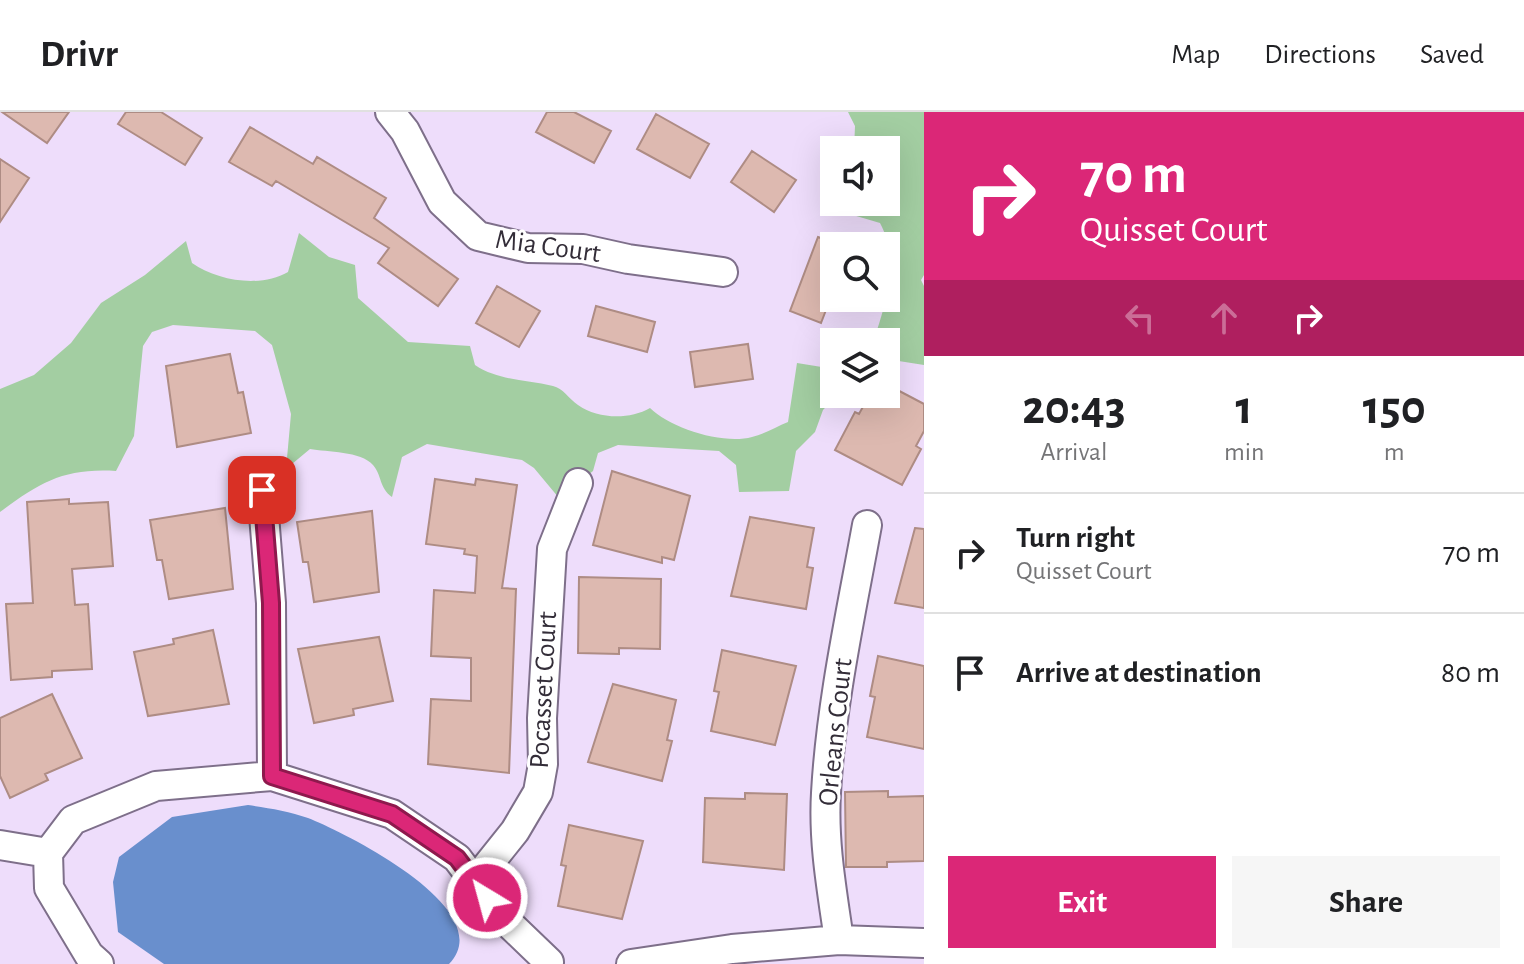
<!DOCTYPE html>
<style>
body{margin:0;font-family:"Alegreya Sans",sans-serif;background:#f6f6f6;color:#202124;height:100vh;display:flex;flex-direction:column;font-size:30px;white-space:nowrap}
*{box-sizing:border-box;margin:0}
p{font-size:26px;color:#757577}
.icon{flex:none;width:44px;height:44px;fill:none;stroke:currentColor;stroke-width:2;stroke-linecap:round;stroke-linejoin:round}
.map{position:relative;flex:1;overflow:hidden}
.drawer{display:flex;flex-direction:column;background:#fff;width:600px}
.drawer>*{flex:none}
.guide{background:#db2777;color:#fff;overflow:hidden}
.fabs{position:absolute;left:820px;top:24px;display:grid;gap:16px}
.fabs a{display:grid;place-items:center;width:80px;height:80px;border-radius:0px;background:#fff;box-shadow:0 8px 32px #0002;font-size:40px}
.pin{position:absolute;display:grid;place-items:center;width:68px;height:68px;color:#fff;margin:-34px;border-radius:16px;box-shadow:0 4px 12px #0006}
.me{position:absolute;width:88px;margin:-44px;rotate:323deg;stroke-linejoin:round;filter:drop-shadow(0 0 6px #0008)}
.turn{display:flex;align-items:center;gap:28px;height:168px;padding:0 24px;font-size:36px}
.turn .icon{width:104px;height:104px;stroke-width:2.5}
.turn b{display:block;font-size:56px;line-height:68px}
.lanes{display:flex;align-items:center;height:76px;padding:0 24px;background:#0003;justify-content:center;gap:40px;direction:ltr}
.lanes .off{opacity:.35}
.eta{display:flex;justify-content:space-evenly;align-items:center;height:136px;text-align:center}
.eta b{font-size:48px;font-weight:700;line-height:56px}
.primary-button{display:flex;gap:16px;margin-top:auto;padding:16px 24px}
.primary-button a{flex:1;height:92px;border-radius:0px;background:#db2777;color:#fff;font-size:32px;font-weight:700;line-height:92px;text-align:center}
.primary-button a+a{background:#f6f6f6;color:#202124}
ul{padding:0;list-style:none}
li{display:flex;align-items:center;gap:24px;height:120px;padding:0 24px;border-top:2px solid #e0e0e0}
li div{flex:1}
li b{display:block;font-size:30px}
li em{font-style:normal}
header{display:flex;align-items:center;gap:48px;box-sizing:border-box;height:112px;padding:0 40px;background:#fff;border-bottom:2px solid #e0e0e0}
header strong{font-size:38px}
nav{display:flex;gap:44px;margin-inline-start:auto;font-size:28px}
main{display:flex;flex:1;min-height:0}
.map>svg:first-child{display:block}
</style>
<header>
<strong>Drivr</strong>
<nav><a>Map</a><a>Directions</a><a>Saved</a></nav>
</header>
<main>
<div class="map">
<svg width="924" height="852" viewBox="0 0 924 852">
<rect width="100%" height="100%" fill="#eeddfb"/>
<path fill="#a3cea2" d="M848,0H924V163L921,168L924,174V253L886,247V230H873C886,192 900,148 880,111L836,98L838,90H886V38H854L855,14Z
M299,121L329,145L355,153L358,186L408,230L470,234L475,253C499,269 525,267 553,274C563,276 569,287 578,293C598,307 629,308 650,296C670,316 723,333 752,325C764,322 776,315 788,310L797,251L834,257V282H838L823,298L815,320L796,339L789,379L739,380L736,353L719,339L618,333L598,341L593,359L559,386L534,356L522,348L427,332L402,345L392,385C379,376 382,363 373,353C361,339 327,340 310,337L286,357L291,302L272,233L255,219L173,213L152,220L143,234L134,324L116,359C64,356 41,370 0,400V277L34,263L71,231L101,191L145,163L186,129L192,151C218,169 260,176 288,160Z"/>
<path fill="#698fcd" d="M248,693C268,696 289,699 308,706C346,721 501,798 449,852H164L118,820L113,770L119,745L172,705Z"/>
<path fill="#ddb9b0" stroke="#ae8c84" stroke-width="2" d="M2,0H69L47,31Z
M126,0H161L202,26L185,53L118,12Z
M547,0H574L611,19L594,51L536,20Z
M656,2L709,32L690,66L637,37Z
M250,15L313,52L317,45L386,86L374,106L458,167L438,194L378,151L389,136L276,69L272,74L229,50Z
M752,39L796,68L774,100L731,70Z
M0,47L29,66L0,110Z
M818,125L834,131V177L821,211L790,199Z
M497,174L540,199L519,235L476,211Z
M596,194L655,210L647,240L588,224Z
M748,232L753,267L695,275L690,240Z
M230,242L238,281L243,280L251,321L177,335L166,254Z
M886,272L924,292V319L916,334L921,337L902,373L835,338L855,300L859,302L870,282H886Z
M612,359L690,384L674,448L662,445V451L593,433Z
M435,367L475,373L476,367L517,373L502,476L516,477L509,661L428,652L431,587L471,589V546L431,544L434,478L475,481L477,444L464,442L465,437L426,432Z
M69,387V392L108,390L113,454L72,457L75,493L88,492L92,557L52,559V565L11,568L6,492L33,491L27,390Z
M225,396L233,477L169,487L162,448H157L150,408Z
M372,399L379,480L314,490L308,450H303L297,410Z
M750,405L814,416L807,455L813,456L806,497L731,484Z
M915,416L924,417V496L895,491Z
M579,465L661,467L660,537L619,536V542L578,541Z
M213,518L229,592L148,604L134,540L174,532L173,527Z
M379,525L393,589L353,597L354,603L314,611L298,537Z
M722,538L796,554L775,633L711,619L719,580L714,579Z
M878,544L924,554V637L867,625L875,585L870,584Z
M613,572L676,588L667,628L672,629L662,669L588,650Z
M52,582L82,646L45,662L48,668L10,686L0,664V606Z
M888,679V685L924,684V749L887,750V755H846L845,680Z
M745,681L787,682L784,758L703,750L705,686L745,687Z
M569,713L643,729L622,807L558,794L566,754L561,753Z"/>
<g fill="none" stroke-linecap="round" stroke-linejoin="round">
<defs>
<path id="minor" d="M390,0L405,19L442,90L478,124L528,136L583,137L628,147L723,160
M262,378L271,491L272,664
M0,733L48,741
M475,769L515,719L538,680L543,652L542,606L552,437L578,371
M839,828C832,779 823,730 826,681C831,591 851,501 867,413
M99,852L89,843L49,776L48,741L73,708L156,674L272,664L392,702L457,746L500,803L549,850
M631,852L732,837L839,828L924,831"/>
</defs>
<use href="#minor" stroke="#7e6f8a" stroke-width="32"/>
<use href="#minor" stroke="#fff" stroke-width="28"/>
</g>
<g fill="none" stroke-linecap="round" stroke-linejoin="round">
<defs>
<path id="route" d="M262,378L271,491L272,664L392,702L457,746L487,786"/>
</defs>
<use href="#route" stroke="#8e194d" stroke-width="20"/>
<use href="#route" stroke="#db2777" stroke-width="14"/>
</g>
<g text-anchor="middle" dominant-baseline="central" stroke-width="6" stroke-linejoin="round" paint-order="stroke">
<g font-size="28" fill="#332d38" stroke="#fff">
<text transform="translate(548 135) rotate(8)">Mia Court</text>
<text transform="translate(544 578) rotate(-87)">Pocasset Court</text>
<text transform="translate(836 620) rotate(-84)">Orleans Court</text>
</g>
</g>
</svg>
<div class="fabs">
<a><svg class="icon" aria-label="sound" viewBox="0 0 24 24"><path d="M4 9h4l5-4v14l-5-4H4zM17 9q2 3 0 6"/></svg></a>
<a><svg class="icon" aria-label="search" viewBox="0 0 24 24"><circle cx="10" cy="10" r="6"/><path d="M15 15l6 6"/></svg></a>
<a><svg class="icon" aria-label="layers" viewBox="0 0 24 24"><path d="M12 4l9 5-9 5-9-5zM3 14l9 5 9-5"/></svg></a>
</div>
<div class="pin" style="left:262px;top:378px;background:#d93025"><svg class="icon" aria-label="arrive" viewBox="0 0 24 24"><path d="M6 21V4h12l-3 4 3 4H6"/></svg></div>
<svg class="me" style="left:487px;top:786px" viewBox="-20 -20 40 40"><circle r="17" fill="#db2777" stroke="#fff" stroke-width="3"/><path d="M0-11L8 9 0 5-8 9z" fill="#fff"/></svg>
</div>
<section class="drawer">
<div class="guide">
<div class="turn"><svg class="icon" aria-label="right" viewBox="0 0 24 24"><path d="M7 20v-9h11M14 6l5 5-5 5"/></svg><div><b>70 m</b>Quisset Court</div></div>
<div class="lanes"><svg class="icon off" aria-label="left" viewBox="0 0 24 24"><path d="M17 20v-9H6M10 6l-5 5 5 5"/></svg><svg class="icon off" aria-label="ahead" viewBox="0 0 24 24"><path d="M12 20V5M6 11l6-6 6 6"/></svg><svg class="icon" aria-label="right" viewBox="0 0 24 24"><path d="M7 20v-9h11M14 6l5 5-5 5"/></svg></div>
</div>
<div class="eta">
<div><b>20:43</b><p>Arrival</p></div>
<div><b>1</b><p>min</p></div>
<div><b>150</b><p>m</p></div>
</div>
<ul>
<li><svg class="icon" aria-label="right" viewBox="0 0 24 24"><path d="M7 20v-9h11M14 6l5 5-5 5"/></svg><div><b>Turn right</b><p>Quisset Court</p></div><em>70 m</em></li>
<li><svg class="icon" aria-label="arrive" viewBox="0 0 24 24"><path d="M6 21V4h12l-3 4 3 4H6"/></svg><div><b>Arrive at destination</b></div><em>80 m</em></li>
</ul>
<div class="primary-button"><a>Exit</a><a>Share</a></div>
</section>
</main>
